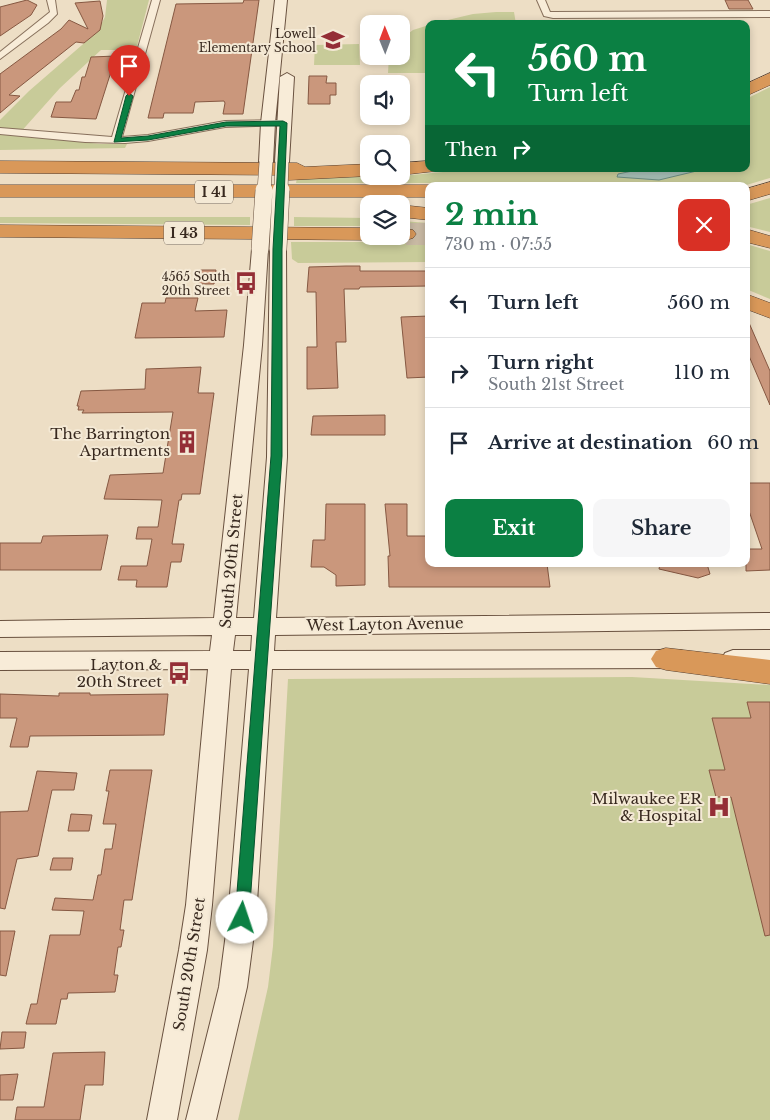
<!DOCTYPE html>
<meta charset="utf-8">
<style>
body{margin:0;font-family:"Libre Baskerville",serif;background:#f6f6f7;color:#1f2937;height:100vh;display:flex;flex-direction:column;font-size:19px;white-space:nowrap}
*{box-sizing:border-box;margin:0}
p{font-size:16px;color:#747a83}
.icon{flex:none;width:28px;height:28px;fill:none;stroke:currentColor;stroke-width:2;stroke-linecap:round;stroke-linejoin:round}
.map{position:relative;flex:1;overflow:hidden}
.panel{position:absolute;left:425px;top:182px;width:325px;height:385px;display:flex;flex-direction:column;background:#fff;border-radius:10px;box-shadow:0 2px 8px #0003}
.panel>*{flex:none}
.banner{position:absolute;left:425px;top:20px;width:325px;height:152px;border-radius:10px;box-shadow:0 2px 8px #0003;background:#0b8043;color:#fff;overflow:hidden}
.needle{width:32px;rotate:359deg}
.controls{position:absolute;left:360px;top:15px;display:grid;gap:10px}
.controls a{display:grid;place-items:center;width:50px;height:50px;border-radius:10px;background:#fff;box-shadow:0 2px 8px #0003;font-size:25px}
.pin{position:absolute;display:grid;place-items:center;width:42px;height:42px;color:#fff;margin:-51px -21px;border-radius:50% 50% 50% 0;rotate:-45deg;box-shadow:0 0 5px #0007}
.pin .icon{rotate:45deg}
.me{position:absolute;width:55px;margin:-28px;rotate:4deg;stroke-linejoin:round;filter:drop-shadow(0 0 4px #0008)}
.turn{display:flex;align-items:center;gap:18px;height:105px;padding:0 20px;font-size:22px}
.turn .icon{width:65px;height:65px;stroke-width:2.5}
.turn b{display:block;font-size:35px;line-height:42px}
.then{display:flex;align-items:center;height:48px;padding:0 20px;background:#0003;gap:10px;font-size:19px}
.round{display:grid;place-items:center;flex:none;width:52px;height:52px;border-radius:10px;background:#f6f6f7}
.summary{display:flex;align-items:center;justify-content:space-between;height:85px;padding:0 20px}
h1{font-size:30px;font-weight:800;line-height:38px;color:#0b8043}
.button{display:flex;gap:10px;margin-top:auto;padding:10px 20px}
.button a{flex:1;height:58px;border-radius:10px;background:#0b8043;color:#fff;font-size:20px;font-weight:800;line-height:58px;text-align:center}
.button a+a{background:#f6f6f7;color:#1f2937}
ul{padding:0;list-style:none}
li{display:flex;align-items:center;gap:15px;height:70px;padding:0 20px;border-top:1px solid #e0e1e3}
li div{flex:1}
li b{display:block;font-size:19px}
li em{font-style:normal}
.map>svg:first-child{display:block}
</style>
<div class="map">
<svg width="770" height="1120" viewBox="0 0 770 1120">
<rect width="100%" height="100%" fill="#eddec5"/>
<path fill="#c8cb99" d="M107,0H149L136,50H101L60,88L18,135L100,144H127L125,148L0,150V120L29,91L97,32L105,17Z
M496,12H514L516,24H431L473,14Z
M429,25V73H388L389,56H401V39L413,30Z
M359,44L360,65H314L315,45Z
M770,87V178L743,186H531L482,183H296L297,178L401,176L474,169H746V99Z
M770,198V232L746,226V205Z
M0,217H250V225H248L0,223Z
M294,217L369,218V226H294Z
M401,221L429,223V262L298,263L292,259L291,242H405L406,226H401Z
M746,244L770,251V299L746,289Z
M632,677L770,685V1120H238L268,987L273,946L288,679Z"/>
<path fill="#a7c0b7" stroke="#6e8e84" d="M642,169H705L659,180L617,177L618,174Z"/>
<path fill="#ca977c" stroke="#865842" d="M27,0L37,5L31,15L0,36V7Z
M244,0H259L243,114H223L225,103L224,101L195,102L193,113H164L163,118H148L176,4L243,3Z
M725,0H748L753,9H729Z
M100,1L103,16L100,30L84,43L76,42L9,95L20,96L0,113V74L61,29L69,20L88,29L75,3Z
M116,56L96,119L51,117L56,102H71L76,90H79L82,77H85L91,57Z
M309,76H327L326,83H336V95H330V104H308Z
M346,266H360V271H429V286L360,287L359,289H344L346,342H336L338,388L307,389V347H317L316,292H307L309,267Z
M200,270H216L214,284H198Z
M166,298H198L195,311L227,310L224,337L135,338L142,303H165Z
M429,316V377L407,378L401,317Z
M746,316L770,371V405L746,349Z
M201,367L198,393H214L200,494H182L181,500H179L172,544H184L181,562H171L167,587H136L137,580H118L121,566H147L152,539H136L138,527H158L162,500L104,499L110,475L163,473L173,412L82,413L84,410H78L79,406H77L81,391L145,389L146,369Z
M385,415V435H311L313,416Z
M746,483H770V570L746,571V549H762L746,502Z
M326,504H365V585L336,586V575L324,567H311L313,540H325Z
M385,504H407V536H429V564H547L550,587H389L388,556H390Z
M108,535L101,570H0V543H41L43,536Z
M660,564H707L710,574L698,578L659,569Z
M59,693H90V695L168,694L164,735L30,736L28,747H10L17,718H0V694L59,696Z
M747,702H770V935L765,936L731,797H716L709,770H725L712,718H751Z
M110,770H152L132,900H124L120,930H124L121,947H118L114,975H118L115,992L68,993L67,999H61L56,1024H26L31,1004H37L50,935H80L84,911L52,910L55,898L93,900L98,875H101L105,849H112L116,824H103L109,791H106Z
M37,771L77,773L74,790H52L38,856L17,859L5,909L0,908V812L28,811Z
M71,814L92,815L89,831H68Z
M53,858H73L71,870H50Z
M0,931H15L6,976L0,975Z
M2,1032H26L24,1048L0,1049Z
M105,1052L103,1085H85L80,1120H15L17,1107H44L53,1053Z
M18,1074L13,1100H0V1075Z"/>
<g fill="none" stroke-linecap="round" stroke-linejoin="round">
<path stroke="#c9baa4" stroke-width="22" stroke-dasharray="22 11" stroke-linecap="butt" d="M406,234H429"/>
<defs>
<path id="street" d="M47,0H55L57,14L48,23L0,59V52L50,12Z
M152,0H160L122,137L148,135L225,121L283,120L288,123L286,125L225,127L148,141L125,143L85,142L0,134V128L112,137Z
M537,0H545L550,12H553L770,11V17L553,18L544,16Z"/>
<path id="secondary" d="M275,0H287L275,123L273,162L271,165H261L259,162L261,123Z
M287,73L294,77L289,162L287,165H277L275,162L280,77Z
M260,244L266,246L268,249L262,345L236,618H254L267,457L270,249L272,246H284L286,249L287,457L276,618L770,613V629L275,635L274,651L680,650L688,653L691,659L688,665L680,668L272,669L256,918L247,987L216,1120H186L219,987L228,918L249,669H231L212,905L207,950L177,1120H147L179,950L186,905L208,669L0,670V652L210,651L212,635L0,637V621L214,618L244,345L252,249L254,246ZM235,635H252L251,651H233Z
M733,650H770V668H733L725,665L722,659L725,653Z"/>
<path id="highway" d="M770,73V85L746,96V84Z
M0,161L297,163L305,167L369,164V176L289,180L282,178L280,175L0,173Z
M429,161V169H437L436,171L401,175V163Z
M770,182V194L746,201V189Z
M0,185H429L433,186H429V197H0Z
M401,205L429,208V220L401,217Z
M0,225L369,228V236H378L369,240L0,237Z
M401,228L413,230L416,234L413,238L406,240L394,238L392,236H401Z
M746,229L770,236V248L746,242Z
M746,294L770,303V318L746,309Z
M666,648L770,660V684L666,670L656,667L651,659L656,651Z"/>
</defs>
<use href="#street" stroke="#87705c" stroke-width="2"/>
<use href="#secondary" stroke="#69513f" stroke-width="2"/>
<use href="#highway" stroke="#553f30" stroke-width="1"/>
<use href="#street" fill="#f8ecd8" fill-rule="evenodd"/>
<use href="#secondary" fill="#f8ecd8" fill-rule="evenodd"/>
<use href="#highway" fill="#d99859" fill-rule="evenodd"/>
<defs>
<path id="secondary-bridge-far1" d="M264,191L266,162
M281,191L282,162"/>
<path id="secondary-bridge" d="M260,249L264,190
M278,249L281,190"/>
</defs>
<use href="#secondary-bridge-far1" stroke="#69513f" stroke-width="14" stroke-linecap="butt"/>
<use href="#secondary-bridge" stroke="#69513f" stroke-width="18" stroke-linecap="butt"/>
<use href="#secondary-bridge-far1" stroke="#f8ecd8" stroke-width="13"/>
<use href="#secondary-bridge" stroke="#f8ecd8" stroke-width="17"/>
</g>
<path fill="#0b8043" stroke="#07532c" d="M129,93L133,96L121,138L148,136L226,122L283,121L287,123L282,249V456L249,918L247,923L242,925L237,923L235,918L271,456L273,249L280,126H226L148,140L114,142L126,96Z"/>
<defs>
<symbol id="school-bare" viewBox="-9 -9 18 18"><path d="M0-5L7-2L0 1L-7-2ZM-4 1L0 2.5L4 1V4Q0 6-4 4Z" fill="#942e36" stroke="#f4e9d5" stroke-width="2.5" paint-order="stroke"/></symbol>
<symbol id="bus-bare" viewBox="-9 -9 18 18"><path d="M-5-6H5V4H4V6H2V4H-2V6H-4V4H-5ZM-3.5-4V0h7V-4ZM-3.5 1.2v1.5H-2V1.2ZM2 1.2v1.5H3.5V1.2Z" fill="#942e36" stroke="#f4e9d5" stroke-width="2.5" paint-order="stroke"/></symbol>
<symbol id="building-bare" viewBox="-9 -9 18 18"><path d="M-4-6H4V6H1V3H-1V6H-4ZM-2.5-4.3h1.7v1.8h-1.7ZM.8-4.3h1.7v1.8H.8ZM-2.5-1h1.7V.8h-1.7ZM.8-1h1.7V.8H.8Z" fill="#942e36" stroke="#f4e9d5" stroke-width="2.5" paint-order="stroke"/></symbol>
<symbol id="hospital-bare" viewBox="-9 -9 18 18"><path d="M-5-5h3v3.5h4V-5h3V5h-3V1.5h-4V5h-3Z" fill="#942e36" stroke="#f4e9d5" stroke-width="2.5" paint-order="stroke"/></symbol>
</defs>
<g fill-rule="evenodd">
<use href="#school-bare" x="317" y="24" width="32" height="32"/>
<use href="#bus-bare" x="230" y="267" width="32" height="32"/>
<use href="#building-bare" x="171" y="426" width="32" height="32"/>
<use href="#bus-bare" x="163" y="657" width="32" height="32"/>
<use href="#hospital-bare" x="703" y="791" width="32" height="32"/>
</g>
<g text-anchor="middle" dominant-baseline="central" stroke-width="4" stroke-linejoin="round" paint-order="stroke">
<g font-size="12" fill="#38291f" stroke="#f4e9d5" text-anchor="end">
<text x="316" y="33">Lowell<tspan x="316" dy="14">Elementary School</tspan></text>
<text x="230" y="276">4565 South<tspan x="230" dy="14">20th Street</tspan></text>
</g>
<g fill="#f4e9d5" stroke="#706356" stroke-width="1">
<rect x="195" y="180.5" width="38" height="23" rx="4"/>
<rect x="164" y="221.5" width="40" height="23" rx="4"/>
</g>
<g font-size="14" font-weight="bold" fill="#38291f">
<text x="214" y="192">I 41</text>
<text x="184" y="233">I 43</text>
</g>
<g font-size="15" fill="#38291f" stroke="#f4e9d5" text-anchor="end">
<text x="170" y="433">The Barrington<tspan x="170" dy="17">Apartments</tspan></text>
<text x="162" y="664">Layton &amp;<tspan x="162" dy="17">20th Street</tspan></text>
<text x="702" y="798">Milwaukee ER<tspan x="702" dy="17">&amp; Hospital</tspan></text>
</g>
<g font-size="15" fill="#38291f" stroke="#f4e9d5">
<text transform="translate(231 561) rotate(-85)">South 20th Street</text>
<text transform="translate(385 624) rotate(-1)">West Layton Avenue</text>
<text transform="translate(189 964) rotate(-81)">South 20th Street</text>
</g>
</g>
</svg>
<div class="controls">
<a><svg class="needle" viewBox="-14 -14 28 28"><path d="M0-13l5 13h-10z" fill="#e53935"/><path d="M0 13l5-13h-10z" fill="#747a83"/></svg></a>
<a><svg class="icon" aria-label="sound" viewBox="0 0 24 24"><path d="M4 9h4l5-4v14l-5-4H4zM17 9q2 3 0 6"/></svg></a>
<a><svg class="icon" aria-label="search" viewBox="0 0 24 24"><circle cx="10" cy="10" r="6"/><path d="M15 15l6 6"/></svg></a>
<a><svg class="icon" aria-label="layers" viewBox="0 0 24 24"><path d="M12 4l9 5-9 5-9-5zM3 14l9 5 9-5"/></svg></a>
</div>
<div class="pin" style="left:129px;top:96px;background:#d93025"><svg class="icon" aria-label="arrive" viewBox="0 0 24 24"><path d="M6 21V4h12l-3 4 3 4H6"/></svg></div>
<svg class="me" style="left:242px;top:918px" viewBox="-20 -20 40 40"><circle r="19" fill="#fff"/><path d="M0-13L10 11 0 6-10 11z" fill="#0b8043"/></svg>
<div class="banner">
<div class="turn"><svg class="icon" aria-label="left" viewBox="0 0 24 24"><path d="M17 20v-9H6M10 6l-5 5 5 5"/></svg><div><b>560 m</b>Turn left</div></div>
<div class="then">Then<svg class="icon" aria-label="right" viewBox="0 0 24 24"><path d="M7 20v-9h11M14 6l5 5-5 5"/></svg></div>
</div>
<section class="panel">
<div class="summary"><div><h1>2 min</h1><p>730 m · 07:55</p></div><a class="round" style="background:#d93025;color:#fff"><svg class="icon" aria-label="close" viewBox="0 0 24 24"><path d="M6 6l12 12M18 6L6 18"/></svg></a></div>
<ul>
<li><svg class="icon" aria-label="left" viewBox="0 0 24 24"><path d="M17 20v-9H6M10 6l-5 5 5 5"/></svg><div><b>Turn left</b></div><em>560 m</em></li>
<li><svg class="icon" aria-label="right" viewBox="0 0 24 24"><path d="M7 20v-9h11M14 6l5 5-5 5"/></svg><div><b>Turn right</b><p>South 21st Street</p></div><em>110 m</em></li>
<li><svg class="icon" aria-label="arrive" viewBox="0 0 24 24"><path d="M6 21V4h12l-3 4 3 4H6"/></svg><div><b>Arrive at destination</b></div><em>60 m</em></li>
</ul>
<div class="button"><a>Exit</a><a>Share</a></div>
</section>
</div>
